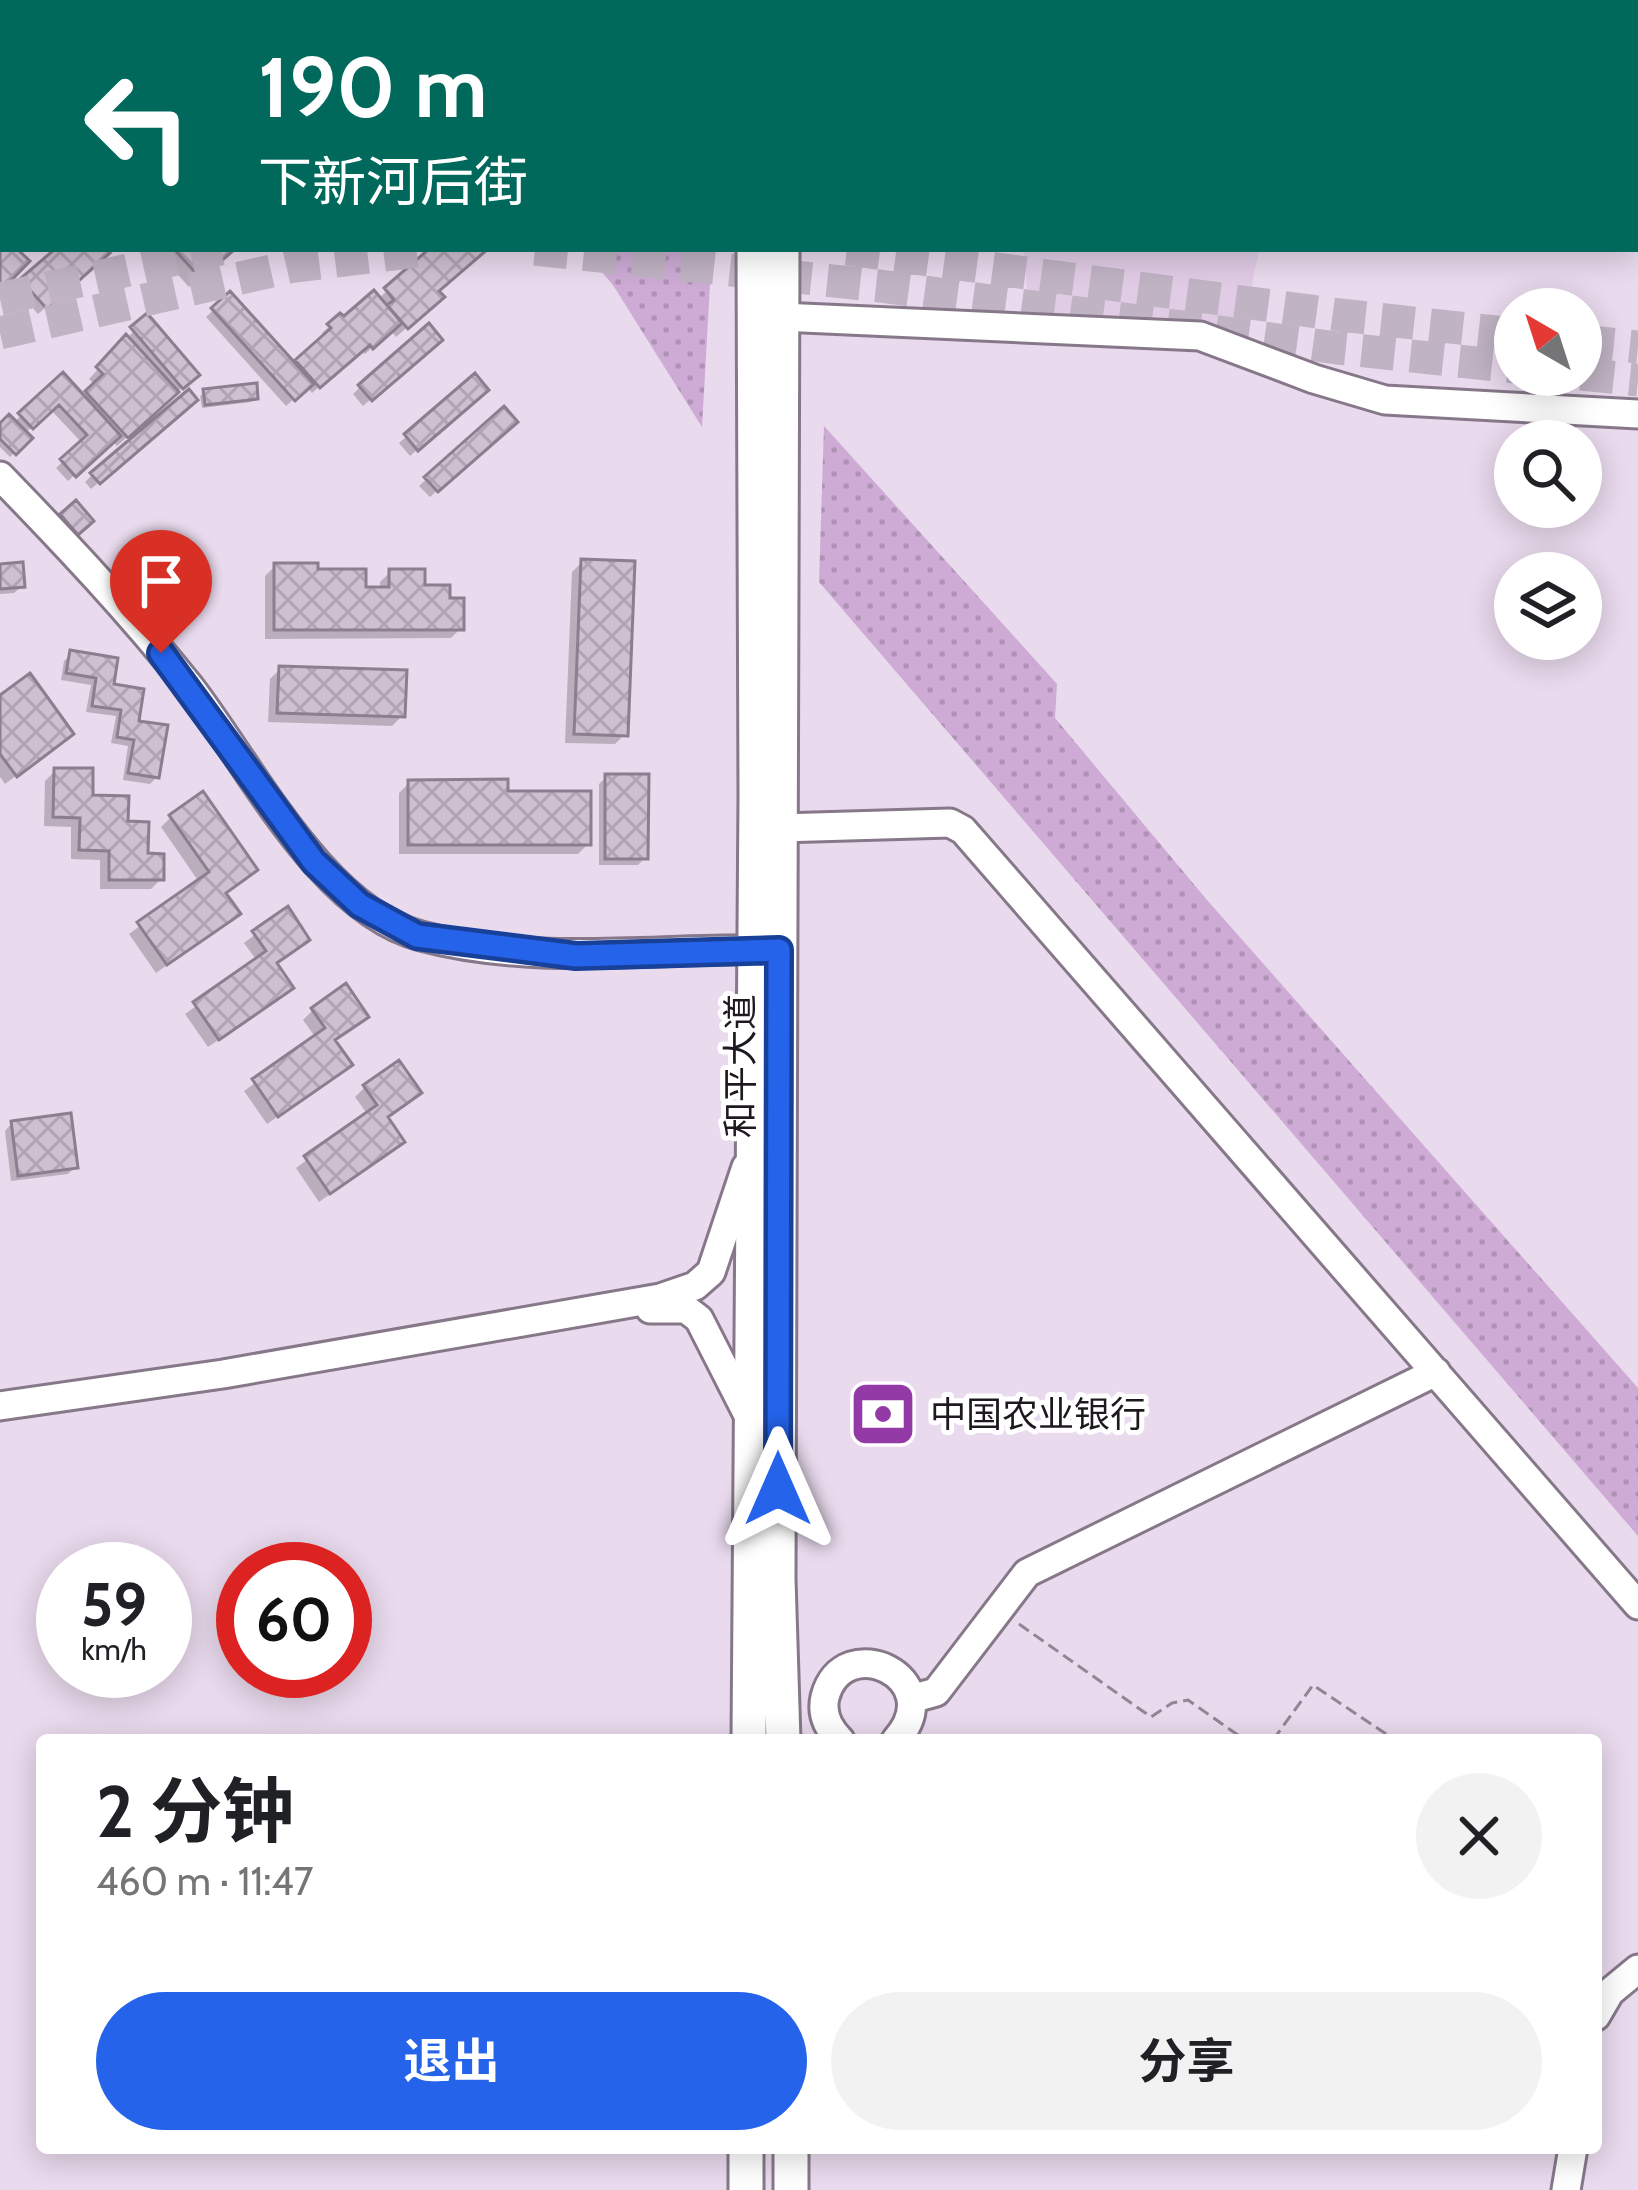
<!DOCTYPE html>
<html lang="zh">
<meta charset="utf-8">
<style>
body{margin:0;font-family:Cabin,"Noto Sans SC",sans-serif;background:#f2f2f2;color:#202124;height:100vh;display:flex;flex-direction:column;font-size:45px;white-space:nowrap}
*{box-sizing:border-box;margin:0}
p{font-size:39px;color:#757577}
.icon{flex:none;width:66px;height:66px;fill:none;stroke:currentColor;stroke-width:2;stroke-linecap:round;stroke-linejoin:round}
.map{position:relative;flex:1;overflow:hidden}
.panel{position:absolute;left:36px;top:1734px;width:1566px;height:420px;display:flex;flex-direction:column;background:#fff;border-radius:12px;box-shadow:0 6px 30px #0003}
.panel>*{flex:none}
.hud{position:absolute;left:0px;top:0px;width:1638px;height:252px;box-shadow:0 6px 30px #0003;background:#00695c;color:#fff;overflow:hidden}
.needle{width:78px;rotate:321deg}
.tools{position:absolute;left:1494px;top:288px;display:grid;gap:24px}
.tools a{display:grid;place-items:center;width:108px;height:108px;border-radius:50%;background:#fff;box-shadow:0 6px 30px #0003;font-size:60px}
.speed{position:absolute;left:36px;top:1542px;display:flex;gap:24px;font-size:60px;font-weight:700;text-align:center}
.speed>*{display:grid;place-content:center;width:156px;height:156px;border-radius:50%;background:#fff;box-shadow:0 6px 30px #0003;line-height:1}
.speed small{font-size:30px;font-weight:400}
.speed .limit{border:18px solid #d22;background:#fff;color:#111}
.pin{position:absolute;display:grid;place-items:center;width:102px;height:102px;color:#fff;margin:-123px -51px;border-radius:50% 50% 50% 0;rotate:-45deg;box-shadow:0 0 12px #0007}
.pin .icon{rotate:45deg}
.me{position:absolute;width:132px;margin:-66px;rotate:0deg;stroke-linejoin:round;filter:drop-shadow(0 0 9px #0008)}
.turn{display:flex;align-items:center;gap:42px;height:252px;padding:0 60px;font-size:54px}
.turn .icon{width:156px;height:156px;stroke-width:2.5}
.turn b{display:block;font-size:84px;line-height:102px}
.round{display:grid;place-items:center;flex:none;width:126px;height:126px;border-radius:63px;background:#f2f2f2}
.overview{display:flex;align-items:center;justify-content:space-between;height:204px;padding:0 60px}
h1{font-size:72px;font-weight:700;line-height:90px}
.action{display:flex;gap:24px;margin-top:auto;padding:24px 60px}
.action a{flex:1;height:138px;border-radius:72px;background:#2563eb;color:#fff;font-size:48px;font-weight:700;line-height:138px;text-align:center}
.action a+a{background:#f2f2f2;color:#202124}
.map>svg:first-child{display:block}
</style>
<div class="map">
<svg width="1638" height="2190" viewBox="0 0 1638 2190">
<defs>
<pattern id="park-dots" width="8" height="8" patternUnits="userSpaceOnUse" patternTransform="scale(3)"><rect width="8" height="8" fill="#cdabd5"/><path d="M2 2h.1M6 6h.1" fill="none" stroke="#b092b6" stroke-width="1.8" stroke-linecap="round"/></pattern>
<pattern id="building-cross-hatch" width="8" height="8" patternUnits="userSpaceOnUse" patternTransform="scale(3)"><rect width="8" height="8" fill="#cebfd1"/><path d="M0 0l8 8M0 8l8-8" fill="none" stroke="#b0a3b3"/></pattern>
</defs>
<rect width="100%" height="100%" fill="#e9daed"/>
<path fill="#e0cce5" d="M1024,249H1259L1240,346L1029,316Z"/>
<path fill="url(#park-dots)" d="M582,249H712L702,427L613,285Z
M824,426L1057,684L1055,718L1207,900L1638,1388V1536L819,582Z"/>
<path fill="#0003" d="M162,0H189L186,3Z
M60,249H102L106,253L38,314L16,288Z
M155,249H232L189,287Z
M433,249H484L436,292L431,307L396,337L391,331L365,354L361,350L312,393L307,387L286,406L206,317L230,295L293,366L325,337L322,333L340,317L344,321L378,299Z
M147,317L196,375L117,446L112,441L68,481L56,468L82,443L51,410L24,434L28,438L10,457L0,447V427L13,423L63,376L82,397L95,385L89,379Z
M432,346L363,406L353,394L360,387Z
M474,377L478,396L410,456L399,443Z
M205,392L255,398L251,402L202,408L200,396Z
M187,407L91,489L85,482L92,475Z
M503,410L514,422L430,497L419,486Z
M582,562L625,734L615,744L565,743L572,572Z
M275,566L315,572L363,590H380V582L390,572L447,601L461,628L451,638L265,639V576Z
M0,567L22,586L14,593L0,594Z
M71,654L111,686L135,723L157,777L150,784L123,780L128,746L111,743L116,716L86,712L91,685L61,680L64,661Z
M280,669L402,716L392,726L268,722L270,679Z
M0,699L60,743L5,784L0,777Z
M55,771L125,824L161,879L151,889H100V860L71,859V827L44,826L45,781Z
M606,777L645,858L638,865H599V784Z
M409,783L588,844L578,854H399V793Z
M171,817L254,870L223,894L227,923L156,973L129,934L199,882L161,827Z
M287,910L274,965L280,998L208,1047L185,1014L257,961L244,943Z
M313,1010L366,1016L333,1042L339,1074L267,1124L244,1091L316,1038L303,1020Z
M365,1087L418,1093L385,1119L391,1151L319,1202L296,1168L368,1115L355,1097Z
M12,1123L75,1167L68,1174L11,1181L5,1131Z"/>
<path fill="url(#building-cross-hatch)" stroke="#8c7e8f" stroke-width="3" d="M0,232L3,249H17L30,261L0,292Z
M55,249H106L110,253L47,309L20,279Z
M174,249H235L201,279Z
M429,249H488L439,291L445,297L408,329L387,305L394,300L384,288Z
M374,290L402,323L373,349L370,345L320,388L295,360L331,328L327,324L340,313L344,316Z
M230,291L314,384L295,401L211,308Z
M147,313L200,375L183,389L130,327Z
M429,323L443,340L372,401L358,385Z
M126,334L179,392L128,438L85,391L103,374L96,367Z
M63,372L121,436L76,477L60,459L87,435L59,405L33,429L18,413Z
M475,373L489,390L418,451L404,434Z
M257,383L258,399L205,405L203,389Z
M189,389L198,400L100,484L90,473Z
M504,406L518,422L438,492L424,477Z
M9,414L33,438L16,455L0,439V423Z
M76,500L94,521L78,535L60,514Z
M581,559L635,561L628,736L574,734Z
M23,562L25,587L0,589V564Z
M274,563H318V569H366V587H389V569H425V585H450V598H464V630H274Z
M70,650L118,658L114,684L144,689L139,721L168,725L159,778L128,773L134,740L117,737L121,710L92,706L96,678L66,673Z
M279,666L407,670L405,717L277,713Z
M30,673L74,734L17,777L0,754V695Z
M54,768H93V795L129,796L128,821L149,822L148,853L164,854V880H109V851L79,850L80,818L53,817Z
M605,774H649L648,859H605Z
M508,779V791H591V845H408V780Z
M203,791L258,870L226,893L241,914L167,965L137,922L209,872L169,815Z
M288,906L310,940L277,963L294,988L219,1040L193,1002L266,951L252,931Z
M346,983L369,1017L335,1040L353,1065L278,1117L252,1079L325,1028L311,1008Z
M399,1060L422,1093L388,1117L405,1142L330,1194L304,1156L377,1105L363,1085Z
M71,1113L78,1168L18,1176L11,1121Z"/>
<g fill="none" stroke-linecap="round" stroke-linejoin="round">
<path stroke="#c0b3c4" stroke-width="33" stroke-dasharray="33 16" stroke-linecap="butt" d="M535,249L880,286L1337,348L1515,367
M847,249L1340,315L1515,334
M0,299L221,249
M0,333L289,267L433,249
M1581,341L1638,347
M1581,374L1638,380"/>
<defs>
<path id="minor" d="M781,317L1200,336L1314,379L1385,400L1638,414
M0,476C66,544 130,612 189,686C249,763 321,910 421,936C537,967 657,947 775,950
M780,828L950,823L963,830L1638,1605
M650,1309H686L699,1319L750,1419
M0,1406L223,1374L660,1298L695,1286L711,1272L746,1167
M911,1699L936,1692L1027,1573L1436,1372
M840,1740C828,1728 821,1714 825,1697C843,1628 951,1678 896,1740
M1596,2016L1610,1992L1638,1969
M1566,2190L1573,2148"/>
<path id="major" d="M753,0V3
M782,3V0
M782,249L778,1579L783,1740
M749,1740L756,796L754,249
M791,2148V2190
M746,2190V2148"/>
</defs>
<use href="#minor" stroke="#867889" stroke-width="33"/>
<use href="#major" stroke="#867889" stroke-width="39"/>
<path stroke="#918694" stroke-width="3" stroke-dasharray="12 6" stroke-linecap="butt" d="M1019,1624L1151,1717L1172,1703L1188,1700L1245,1740
M1273,1740L1313,1685L1395,1740"/>
<use href="#minor" stroke="#fff" stroke-width="27"/>
<use href="#major" stroke="#fff" stroke-width="33"/>
</g>
<g fill="none" stroke-linecap="round" stroke-linejoin="round">
<defs>
<path id="route" d="M161,653L314,862L360,905L417,936L576,956L779,950L778,1489"/>
</defs>
<use href="#route" stroke="#184099" stroke-width="30"/>
<use href="#route" stroke="#2563eb" stroke-width="21"/>
</g>
<defs>
<symbol id="bank-square" viewBox="-11 -11 22 22"><rect x="-9" y="-9" width="18" height="18" rx="4" fill="#933aa7" stroke="#fff"/><path d="M-6-4H6V4H-6ZM0-2.3a2.3 2.3 0 1 0 0 4.6a2.3 2.3 0 1 0 0-4.6Z" fill="#fff"/></symbol>
</defs>
<g fill-rule="evenodd">
<use href="#bank-square" x="845" y="1376" width="76" height="76"/>
</g>
<g text-anchor="middle" dominant-baseline="central" stroke-width="10" stroke-linejoin="round" paint-order="stroke">
<g font-size="36" fill="#1e181f" stroke="#fff">
<text transform="translate(740 1066) rotate(-90)">和平大道</text>
</g>
<g font-size="36" fill="#1e181f" stroke="#fff" text-anchor="start">
<text x="930" y="1414">中国农业银行</text>
</g>
</g>
</svg>
<div class="tools">
<a><svg class="needle" viewBox="-14 -14 28 28"><path d="M0-13l5 13h-10z" fill="#e53935"/><path d="M0 13l5-13h-10z" fill="#757577"/></svg></a>
<a><svg class="icon" aria-label="search" viewBox="0 0 24 24"><circle cx="10" cy="10" r="6"/><path d="M15 15l6 6"/></svg></a>
<a><svg class="icon" aria-label="layers" viewBox="0 0 24 24"><path d="M12 4l9 5-9 5-9-5zM3 14l9 5 9-5"/></svg></a>
</div>
<div class="speed"><div>59<small>km/h</small></div><div class="limit">60</div></div>
<div class="pin" style="left:161px;top:653px;background:#d93025"><svg class="icon" aria-label="arrive" viewBox="0 0 24 24"><path d="M6 21V4h12l-3 4 3 4H6"/></svg></div>
<svg class="me" style="left:778px;top:1489px" viewBox="-20 -20 40 40"><path d="M0-17L14 15 0 8-14 15z" fill="#2563eb" stroke="#fff" stroke-width="4"/></svg>
<div class="hud">
<div class="turn"><svg class="icon" aria-label="left" viewBox="0 0 24 24"><path d="M17 20v-9H6M10 6l-5 5 5 5"/></svg><div><b>190 m</b>下新河后街</div></div>
</div>
<section class="panel">
<div class="overview"><div><h1>2 分钟</h1><p>460 m · 11:47</p></div><a class="round"><svg class="icon" aria-label="close" viewBox="0 0 24 24"><path d="M6 6l12 12M18 6L6 18"/></svg></a></div>
<div class="action"><a>退出</a><a>分享</a></div>
</section>
</div>
